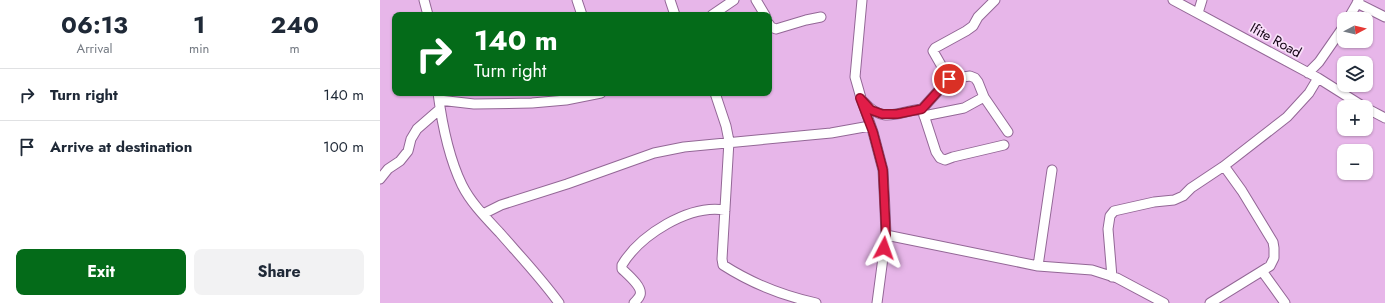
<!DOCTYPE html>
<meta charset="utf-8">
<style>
body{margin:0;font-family:Jost,sans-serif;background:#f2f2f3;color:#1f2937;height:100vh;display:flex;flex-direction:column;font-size:15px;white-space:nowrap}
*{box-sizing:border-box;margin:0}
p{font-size:13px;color:#747a83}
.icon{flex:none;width:22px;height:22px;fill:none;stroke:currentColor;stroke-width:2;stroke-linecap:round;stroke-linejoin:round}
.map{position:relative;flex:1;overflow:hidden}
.details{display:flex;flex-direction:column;background:#fff;width:380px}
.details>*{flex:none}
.top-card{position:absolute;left:12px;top:12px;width:380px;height:84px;border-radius:8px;box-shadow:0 1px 3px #0004;background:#046b19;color:#fff;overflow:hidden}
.needle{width:26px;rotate:83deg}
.buttons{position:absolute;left:957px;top:12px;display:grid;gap:8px}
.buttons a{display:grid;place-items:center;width:36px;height:36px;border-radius:8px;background:#fff;box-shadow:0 1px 3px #0004;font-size:20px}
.pin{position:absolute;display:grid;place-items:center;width:34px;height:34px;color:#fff;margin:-17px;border:2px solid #fff;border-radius:50%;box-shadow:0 1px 4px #0007}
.me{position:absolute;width:44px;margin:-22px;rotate:4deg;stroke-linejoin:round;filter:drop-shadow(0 0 3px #0008)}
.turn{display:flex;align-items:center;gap:14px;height:84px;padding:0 16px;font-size:18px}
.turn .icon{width:52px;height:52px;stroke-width:2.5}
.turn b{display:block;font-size:28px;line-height:34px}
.eta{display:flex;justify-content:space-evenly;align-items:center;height:68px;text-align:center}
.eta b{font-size:24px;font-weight:700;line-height:28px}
.cta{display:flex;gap:8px;margin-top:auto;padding:8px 16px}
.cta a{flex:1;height:46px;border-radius:8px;background:#046b19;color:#fff;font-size:16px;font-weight:700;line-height:46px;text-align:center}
.cta a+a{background:#f2f2f3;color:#1f2937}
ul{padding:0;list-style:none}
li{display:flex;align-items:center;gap:12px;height:52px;padding:0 16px;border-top:1px solid #e0e1e3}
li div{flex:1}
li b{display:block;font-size:15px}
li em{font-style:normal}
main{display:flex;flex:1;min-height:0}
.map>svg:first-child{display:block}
</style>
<main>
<section class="details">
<div class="eta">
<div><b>06:13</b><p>Arrival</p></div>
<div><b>1</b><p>min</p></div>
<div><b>240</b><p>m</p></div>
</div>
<ul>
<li><svg class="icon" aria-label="right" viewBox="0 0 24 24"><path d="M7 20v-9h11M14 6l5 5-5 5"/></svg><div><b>Turn right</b></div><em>140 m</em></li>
<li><svg class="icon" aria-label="arrive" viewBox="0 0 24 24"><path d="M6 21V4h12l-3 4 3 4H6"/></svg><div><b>Arrive at destination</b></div><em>100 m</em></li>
</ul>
<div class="cta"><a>Exit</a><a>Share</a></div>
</section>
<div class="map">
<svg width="1005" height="303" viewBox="0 0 1005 303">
<rect width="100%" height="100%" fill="#e7b6e9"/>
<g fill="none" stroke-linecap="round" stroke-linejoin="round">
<defs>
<path id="minor" d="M44,0L48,15
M197,0L202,15
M290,0L295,15
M376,0L385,15
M482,0L475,77L481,98L493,132L503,170L505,210L506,235L497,303
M615,0L598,17L593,26L586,31L555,48L553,51L569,79L590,76L595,78L598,82L604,97L628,132
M793,0L938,78L984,107
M977,3L1005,17
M818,13L822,0
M332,15L354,0
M968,19L979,0
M389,24L391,27L396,29L426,20L441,17
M928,73L939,62L964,26
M58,93C62,124 68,156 82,185C91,203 106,218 120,233C140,256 161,278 179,303
M335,93L346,126L349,141L342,259L343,265C371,283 404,296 436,303
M59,100L94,104L152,103L186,100L221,93
M484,102C504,125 518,111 542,109L556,152L560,158L565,160L573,157L624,145
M986,108L1005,118
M542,109L569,79
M544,116L584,108L604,97
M0,179L8,169L20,161L28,151L31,139L37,129L60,109
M103,214L121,205L187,184L274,153L304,147L451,133L490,126
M506,235L658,266L712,270L737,278L784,303
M658,266L672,170
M882,271L905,303
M732,277L728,229L730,216L734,211L774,202L794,200L803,196L811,188L844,166L907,117L929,93L938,78
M254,303C256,301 259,298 260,295C263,287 247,274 242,269V265C260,235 309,204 345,210
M830,303L890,266L894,258V248L893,242L862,191L844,166"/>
</defs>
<use href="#minor" stroke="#936796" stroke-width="11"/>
<use href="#minor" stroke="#fff" stroke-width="9"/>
</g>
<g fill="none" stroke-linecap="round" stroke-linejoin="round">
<defs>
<path id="route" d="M504,248L506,235L503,170L493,132L480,98L491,110L502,114H517L542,109L569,79"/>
</defs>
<use href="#route" stroke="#92132f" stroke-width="10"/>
<use href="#route" stroke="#e11d48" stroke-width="7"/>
</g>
<g text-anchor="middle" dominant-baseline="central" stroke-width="3.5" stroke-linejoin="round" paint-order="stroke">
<g font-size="14" fill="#150516" stroke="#f9e0fa">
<text transform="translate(896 40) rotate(29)">Ifite Road</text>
</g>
</g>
</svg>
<div class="buttons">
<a><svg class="needle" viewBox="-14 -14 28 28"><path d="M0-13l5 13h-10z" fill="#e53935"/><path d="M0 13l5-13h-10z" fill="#747a83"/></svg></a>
<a><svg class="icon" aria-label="layers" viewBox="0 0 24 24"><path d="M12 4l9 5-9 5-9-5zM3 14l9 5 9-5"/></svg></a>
<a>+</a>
<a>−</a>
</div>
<div class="pin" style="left:569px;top:79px;background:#d93025"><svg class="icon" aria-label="arrive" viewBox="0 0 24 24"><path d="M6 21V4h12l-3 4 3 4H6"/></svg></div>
<svg class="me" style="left:504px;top:248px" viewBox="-20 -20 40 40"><path d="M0-17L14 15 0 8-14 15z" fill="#e11d48" stroke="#fff" stroke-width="4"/></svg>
<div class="top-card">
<div class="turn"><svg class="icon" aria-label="right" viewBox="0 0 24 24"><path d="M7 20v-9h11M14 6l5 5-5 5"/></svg><div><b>140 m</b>Turn right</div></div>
</div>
</div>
</main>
